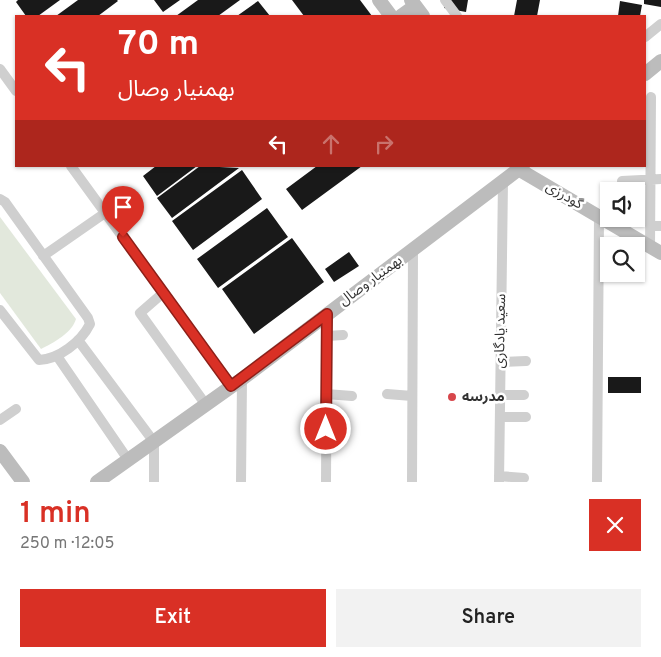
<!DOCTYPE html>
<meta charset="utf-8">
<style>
body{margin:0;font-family:Overpass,"Noto Sans Arabic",sans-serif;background:#f2f2f2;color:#222;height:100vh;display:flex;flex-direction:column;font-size:19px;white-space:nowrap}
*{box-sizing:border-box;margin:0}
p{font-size:16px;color:#767676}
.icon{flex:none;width:28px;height:28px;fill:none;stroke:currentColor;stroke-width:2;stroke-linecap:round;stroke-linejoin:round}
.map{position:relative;height:482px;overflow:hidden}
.drawer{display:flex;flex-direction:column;background:#fff;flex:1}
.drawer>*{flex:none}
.banner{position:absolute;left:15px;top:15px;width:631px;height:152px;border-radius:0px;box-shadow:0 1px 4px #0004;background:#d93025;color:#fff;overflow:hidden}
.tools{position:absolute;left:600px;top:182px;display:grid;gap:10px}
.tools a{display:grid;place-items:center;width:45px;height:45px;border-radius:0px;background:#fff;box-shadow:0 1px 4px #0004;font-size:25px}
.pin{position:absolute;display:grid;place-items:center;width:42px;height:42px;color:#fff;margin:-51px -21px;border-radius:50% 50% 50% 0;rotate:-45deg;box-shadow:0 0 5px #0007}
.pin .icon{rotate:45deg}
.me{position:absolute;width:55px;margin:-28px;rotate:0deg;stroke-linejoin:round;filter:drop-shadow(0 0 4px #0008)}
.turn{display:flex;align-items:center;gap:18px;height:105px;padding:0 20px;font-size:22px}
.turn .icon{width:65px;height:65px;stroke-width:2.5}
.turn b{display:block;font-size:35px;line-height:42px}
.lanes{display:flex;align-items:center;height:48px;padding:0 20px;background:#0003;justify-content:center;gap:25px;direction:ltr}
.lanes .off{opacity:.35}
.round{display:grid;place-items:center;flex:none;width:52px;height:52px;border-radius:0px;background:#f2f2f2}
.headline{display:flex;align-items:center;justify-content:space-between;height:85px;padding:0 20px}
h1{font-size:30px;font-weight:600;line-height:38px;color:#d93025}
.button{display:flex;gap:10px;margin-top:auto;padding:10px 20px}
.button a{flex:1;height:58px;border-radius:0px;background:#d93025;color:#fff;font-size:20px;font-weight:600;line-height:58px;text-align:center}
.button a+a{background:#f2f2f2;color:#222}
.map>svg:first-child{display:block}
</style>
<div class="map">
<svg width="661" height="482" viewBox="0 0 661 482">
<rect width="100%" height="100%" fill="#fff"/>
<path fill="#e2e8dc" d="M0,217L76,319C72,333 53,343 41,349L0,293Z"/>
<path fill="#191919" d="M18,0H60L38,16H26L16,2Z
M78,0H117L118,1L98,16H56Z
M154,0H180L163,12Z
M198,0H240L218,16H176Z
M292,0H360L372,16H304Z
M445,0H468L466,12L444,8Z
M517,0H540L537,16H514Z
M644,0H661V7L644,4Z
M258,1L270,16H237Z
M620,1L642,5L640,16H618Z
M156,166H197L157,196L143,176Z
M200,166L239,168L172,218L157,198Z
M317,166H362L302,210L286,189Z
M242,170L262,199L193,250L172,221Z
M267,208L288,237L218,288L197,259Z
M292,238L324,282L254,334L222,289Z
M349,252L359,266L334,282L325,269Z
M608,377H641V393H608Z"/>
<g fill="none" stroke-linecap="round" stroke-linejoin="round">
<path stroke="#cfcfcf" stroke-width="10" d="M445,0L457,16
M645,37L661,24
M0,69L16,91
M71,166L231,386
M622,181L661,179
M0,199L5,202L88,318L90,324C81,342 59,359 39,360L0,310
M650,226H661
M650,247L651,97
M43,256L105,213
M163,293L140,313L206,405
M327,336L343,335
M78,340L154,442V482
M57,356L129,461
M501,362L526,361
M326,394L352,396
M387,394L412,396
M500,395H524
M500,417H526
M0,420L16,409
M499,476L524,478
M241,482L242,379
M326,482L327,314
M412,482L413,251
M499,482L503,181
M597,482L599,217"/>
<path stroke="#bcbcbc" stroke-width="14" d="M379,0L391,16
M411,0L423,16
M401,16L415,6
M645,74L661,61
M518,169L661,253
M0,451L23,482
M97,482L242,379L523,166"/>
</g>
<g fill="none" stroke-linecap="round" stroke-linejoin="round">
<defs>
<path id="route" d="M123,237L231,386L327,314L326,429"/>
</defs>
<use href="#route" stroke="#8d1f18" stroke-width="12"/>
<use href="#route" stroke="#d93025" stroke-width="9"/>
</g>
<circle fill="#d7464b" stroke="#fff" stroke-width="2" cx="452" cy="397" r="5"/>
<g text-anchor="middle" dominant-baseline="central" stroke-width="5" stroke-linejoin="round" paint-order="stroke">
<g font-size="14" fill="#323232" stroke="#fff">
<text transform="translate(564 196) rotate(30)">گودرزی</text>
<text transform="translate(371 281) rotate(-36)">بهمنیار وصال</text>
<text transform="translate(501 331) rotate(-89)">سعید یادگاری</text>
</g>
<g font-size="14" font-weight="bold" fill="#323232" stroke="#fff" text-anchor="start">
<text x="462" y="397">مدرسه</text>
</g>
</g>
</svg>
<div class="tools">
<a><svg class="icon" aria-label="sound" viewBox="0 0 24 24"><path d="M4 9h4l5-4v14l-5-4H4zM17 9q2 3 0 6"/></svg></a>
<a><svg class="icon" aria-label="search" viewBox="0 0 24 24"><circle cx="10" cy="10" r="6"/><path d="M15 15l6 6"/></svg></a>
</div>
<div class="pin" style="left:123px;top:237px;background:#d93025"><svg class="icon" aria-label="arrive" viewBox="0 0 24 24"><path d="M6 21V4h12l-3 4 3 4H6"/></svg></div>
<svg class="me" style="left:326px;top:429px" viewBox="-20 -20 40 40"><circle r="17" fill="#d93025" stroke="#fff" stroke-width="3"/><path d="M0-11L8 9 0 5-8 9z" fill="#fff"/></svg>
<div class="banner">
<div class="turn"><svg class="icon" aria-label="left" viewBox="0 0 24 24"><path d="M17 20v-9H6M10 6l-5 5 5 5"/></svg><div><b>70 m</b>بهمنیار وصال</div></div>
<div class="lanes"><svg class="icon" aria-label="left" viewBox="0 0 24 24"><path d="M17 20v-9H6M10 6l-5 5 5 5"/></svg><svg class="icon off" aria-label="ahead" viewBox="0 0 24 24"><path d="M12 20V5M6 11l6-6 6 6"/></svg><svg class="icon off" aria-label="right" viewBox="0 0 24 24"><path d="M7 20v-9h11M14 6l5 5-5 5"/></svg></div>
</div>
</div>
<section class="drawer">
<div class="headline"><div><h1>1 min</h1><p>250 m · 12:05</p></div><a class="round" style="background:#d93025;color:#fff"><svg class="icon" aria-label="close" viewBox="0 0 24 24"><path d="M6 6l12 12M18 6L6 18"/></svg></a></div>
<div class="button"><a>Exit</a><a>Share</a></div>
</section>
